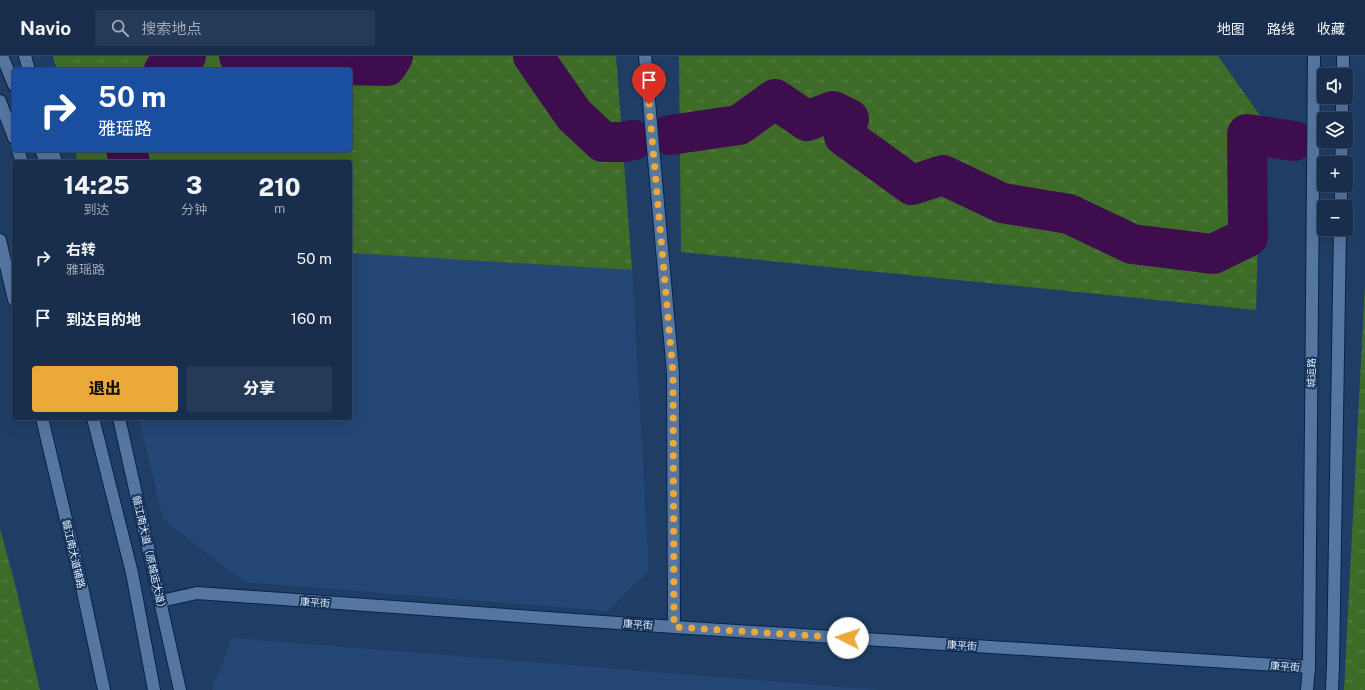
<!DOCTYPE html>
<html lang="zh">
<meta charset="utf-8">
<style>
body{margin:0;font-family:"Public Sans","Noto Sans SC",sans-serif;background:#253a56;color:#f1f3f6;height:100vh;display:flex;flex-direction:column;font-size:15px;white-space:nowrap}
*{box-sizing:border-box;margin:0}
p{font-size:13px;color:#9fa8b5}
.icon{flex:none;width:22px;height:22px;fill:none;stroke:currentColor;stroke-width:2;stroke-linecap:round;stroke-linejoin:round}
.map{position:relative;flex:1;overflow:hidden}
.side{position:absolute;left:12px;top:104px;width:340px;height:260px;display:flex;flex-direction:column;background:#182e4c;border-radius:4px;box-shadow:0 4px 16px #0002,0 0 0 1px #364a64}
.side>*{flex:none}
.guide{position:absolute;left:12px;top:12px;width:340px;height:84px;border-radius:4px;box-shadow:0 4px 16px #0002,0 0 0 1px #364a64;background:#1a4fa0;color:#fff;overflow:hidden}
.controls{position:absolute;left:1317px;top:12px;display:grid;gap:8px}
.controls a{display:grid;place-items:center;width:36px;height:36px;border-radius:4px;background:#182e4c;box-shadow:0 4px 16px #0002,0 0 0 1px #364a64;font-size:20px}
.pin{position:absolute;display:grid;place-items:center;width:34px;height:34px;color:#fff;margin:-41px -17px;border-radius:50% 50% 50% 0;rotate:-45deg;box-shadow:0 0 4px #0007}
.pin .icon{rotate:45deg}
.me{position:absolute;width:44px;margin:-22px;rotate:274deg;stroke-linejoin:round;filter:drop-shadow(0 0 3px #0008)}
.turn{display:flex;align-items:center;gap:14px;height:84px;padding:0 20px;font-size:18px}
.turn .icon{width:52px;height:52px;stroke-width:2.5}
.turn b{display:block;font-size:28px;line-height:34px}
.eta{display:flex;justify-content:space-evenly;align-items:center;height:68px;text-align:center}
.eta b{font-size:24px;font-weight:800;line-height:28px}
.cta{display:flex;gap:8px;margin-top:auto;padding:8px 20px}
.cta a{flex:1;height:46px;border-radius:4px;background:#eba93a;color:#111;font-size:16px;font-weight:800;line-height:46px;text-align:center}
.cta a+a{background:#253a56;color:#f1f3f6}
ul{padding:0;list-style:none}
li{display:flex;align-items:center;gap:12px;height:60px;padding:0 20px}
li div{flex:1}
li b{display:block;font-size:15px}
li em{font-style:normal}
header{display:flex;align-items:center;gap:24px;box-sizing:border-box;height:56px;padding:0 20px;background:#182e4c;border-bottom:1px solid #364a64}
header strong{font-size:19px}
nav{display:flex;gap:22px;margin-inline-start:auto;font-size:14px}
.search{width:280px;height:36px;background:#253a56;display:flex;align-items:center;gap:10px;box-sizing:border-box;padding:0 14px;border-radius:4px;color:#9fa8b5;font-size:15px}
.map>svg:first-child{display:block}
</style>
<header>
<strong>Navio</strong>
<div class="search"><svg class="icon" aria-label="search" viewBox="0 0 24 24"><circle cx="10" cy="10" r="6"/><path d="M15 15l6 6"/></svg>搜索地点</div>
<nav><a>地图</a><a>路线</a><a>收藏</a></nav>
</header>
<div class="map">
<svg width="1365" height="634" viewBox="0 0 1365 634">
<defs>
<pattern id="park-tufts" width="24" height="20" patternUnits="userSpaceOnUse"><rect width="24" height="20" fill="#3f6b29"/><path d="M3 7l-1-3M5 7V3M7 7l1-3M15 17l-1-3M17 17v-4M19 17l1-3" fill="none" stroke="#5b8049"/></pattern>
</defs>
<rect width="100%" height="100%" fill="#203e65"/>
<path fill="#254775" d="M350,197L632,214L649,515L607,555L244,526L163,463L139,362H350Z
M232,582L879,634H212Z"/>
<path fill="url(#park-tufts)" d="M53,0H616L632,214L350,197V106H78L75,94H350V14H57Z
M679,0H1218L1261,61L1256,254L681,196Z
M1365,228V634H1344Z
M0,473L14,524L40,634H0Z"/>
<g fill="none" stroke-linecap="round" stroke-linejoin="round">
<path stroke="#3e0d4e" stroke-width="40" d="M239,0L262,7L387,10L393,0
M533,0L574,59L603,86H623L634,84
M164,14L174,2L186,0
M670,79L739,69L775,43L807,65L833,55L849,63L844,80L912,129L943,119L1002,147L1069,158L1132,188L1213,198L1248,181L1247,78L1294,85
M126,94L130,106"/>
<defs>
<path id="street" d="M645,0L673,317L674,571
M161,545L197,537L674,571L1309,611"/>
<path id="secondary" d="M2,0L14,29
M25,0L29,14
M1343,19V0
M0,45L14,82
M1342,63V41
M18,94L22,106
M41,94L46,106
M52,94L56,106
M1341,107L1342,85
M1341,151V129
M0,184L14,244
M42,362L82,531L104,634
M93,362L132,517L154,634
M119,362L180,634
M1307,634L1309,611L1314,0
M1332,634L1333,610L1340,173"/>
</defs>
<use href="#street" stroke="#062349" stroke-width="14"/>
<use href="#secondary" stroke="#062349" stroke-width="14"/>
<use href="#street" stroke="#5676a2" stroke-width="12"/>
<use href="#secondary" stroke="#5676a2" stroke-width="12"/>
</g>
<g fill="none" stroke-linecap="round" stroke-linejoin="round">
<path stroke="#eba93a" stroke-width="7" stroke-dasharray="0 12.6" d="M649,48L673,317L674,571L848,582"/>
</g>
<g text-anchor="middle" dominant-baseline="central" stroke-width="4" stroke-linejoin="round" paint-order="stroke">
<g font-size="10" fill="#e4effe" stroke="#15335a">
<text transform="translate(1311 317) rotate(-89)">城运路</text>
<text transform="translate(74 498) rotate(77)">赣江南大道辅路</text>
<text transform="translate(150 498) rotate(77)">赣江南大道（原城运大道）</text>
<text transform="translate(315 546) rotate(4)">康平街</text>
<text transform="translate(638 568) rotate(4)">康平街</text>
<text transform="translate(962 589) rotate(4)">康平街</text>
<text transform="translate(1285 610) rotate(4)">康平街</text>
</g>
</g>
</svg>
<div class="controls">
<a><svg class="icon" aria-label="sound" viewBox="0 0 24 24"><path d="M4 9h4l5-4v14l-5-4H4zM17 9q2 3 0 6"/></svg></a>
<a><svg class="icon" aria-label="layers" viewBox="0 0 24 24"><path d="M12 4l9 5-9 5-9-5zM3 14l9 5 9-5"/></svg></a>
<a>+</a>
<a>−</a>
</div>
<div class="pin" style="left:649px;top:48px;background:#d93025"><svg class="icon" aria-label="arrive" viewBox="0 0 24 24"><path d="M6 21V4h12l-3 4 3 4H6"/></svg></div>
<svg class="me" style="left:848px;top:582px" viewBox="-20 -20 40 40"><circle r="19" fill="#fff"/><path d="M0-13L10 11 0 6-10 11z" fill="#eba93a"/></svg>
<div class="guide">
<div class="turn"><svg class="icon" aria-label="right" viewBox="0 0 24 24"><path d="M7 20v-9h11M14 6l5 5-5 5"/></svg><div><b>50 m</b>雅瑶路</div></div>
</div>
<section class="side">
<div class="eta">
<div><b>14:25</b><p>到达</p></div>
<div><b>3</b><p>分钟</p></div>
<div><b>210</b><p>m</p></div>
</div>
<ul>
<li><svg class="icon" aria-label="right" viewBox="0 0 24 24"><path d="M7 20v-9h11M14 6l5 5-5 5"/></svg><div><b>右转</b><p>雅瑶路</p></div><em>50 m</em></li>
<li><svg class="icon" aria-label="arrive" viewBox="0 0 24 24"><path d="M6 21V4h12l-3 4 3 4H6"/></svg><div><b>到达目的地</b></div><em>160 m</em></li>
</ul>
<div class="cta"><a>退出</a><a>分享</a></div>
</section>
</div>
